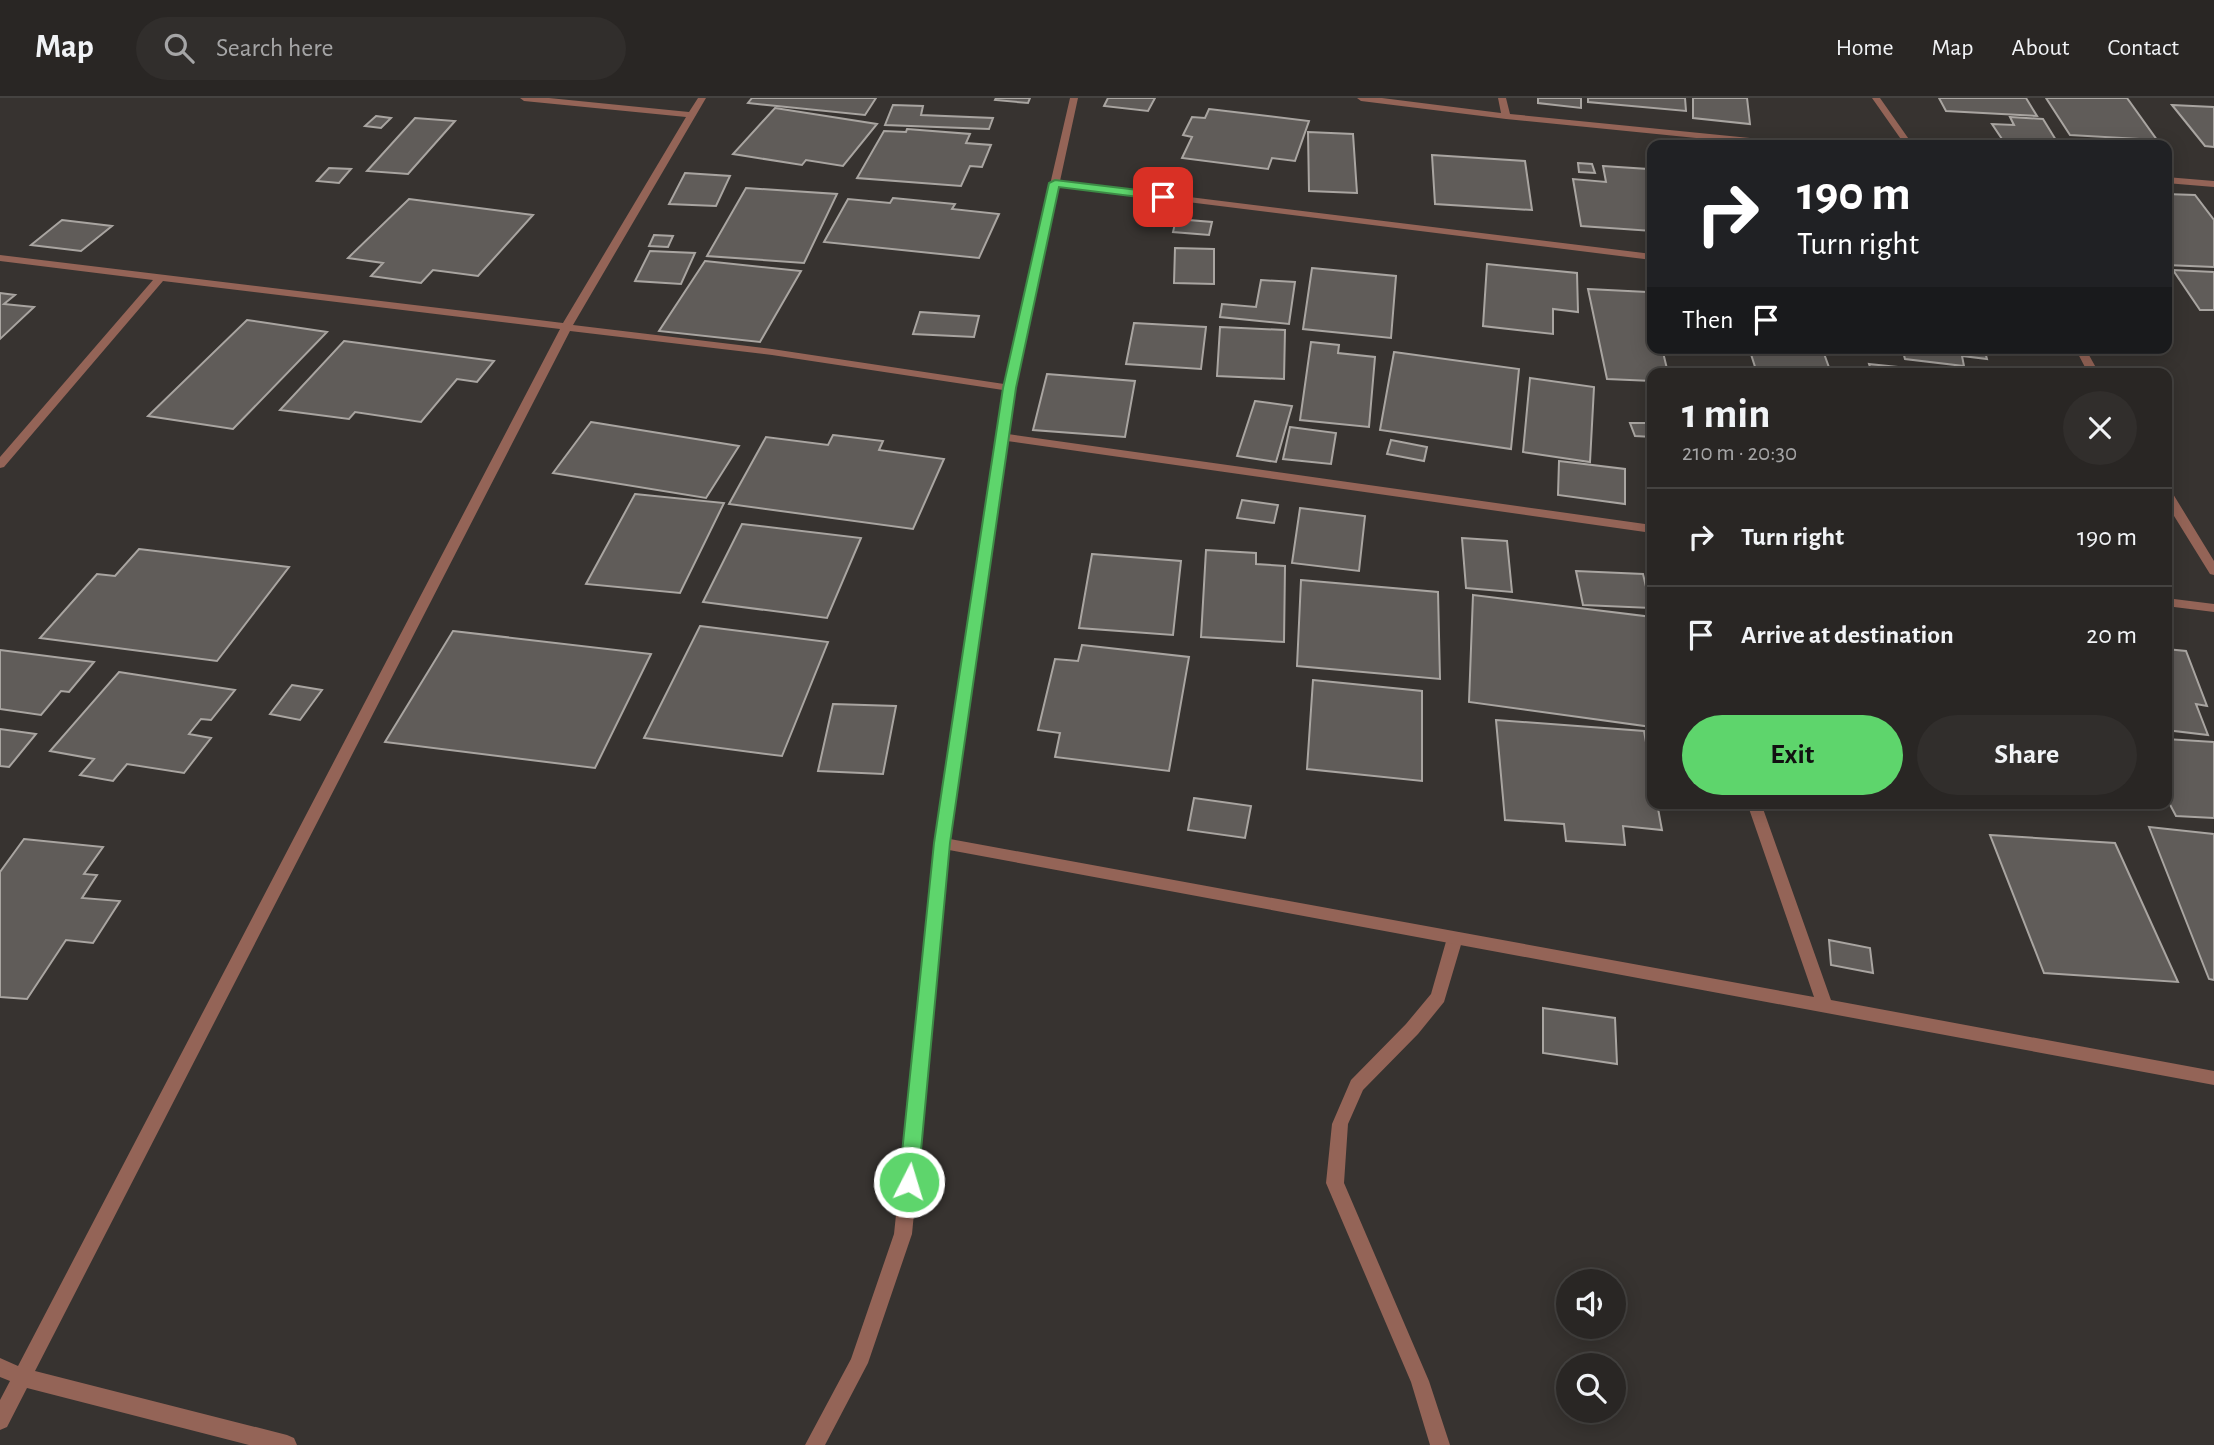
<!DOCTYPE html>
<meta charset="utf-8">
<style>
body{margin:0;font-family:"Alegreya Sans",sans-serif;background:#312e2c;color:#f1f3f6;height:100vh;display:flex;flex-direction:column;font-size:26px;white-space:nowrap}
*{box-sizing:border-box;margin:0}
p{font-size:23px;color:#a5a5a6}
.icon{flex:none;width:38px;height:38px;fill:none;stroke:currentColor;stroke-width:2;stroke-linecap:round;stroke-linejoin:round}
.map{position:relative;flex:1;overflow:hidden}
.drawer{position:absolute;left:1647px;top:270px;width:525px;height:441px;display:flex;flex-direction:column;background:#292624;border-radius:14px;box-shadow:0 4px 18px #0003,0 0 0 2px #454341}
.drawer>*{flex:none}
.hud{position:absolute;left:1647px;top:42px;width:525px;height:214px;border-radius:14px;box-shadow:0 4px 18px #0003,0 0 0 2px #454341;background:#202124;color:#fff;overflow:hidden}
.controls{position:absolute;left:1556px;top:1171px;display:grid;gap:14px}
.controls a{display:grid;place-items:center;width:70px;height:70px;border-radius:50%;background:#292624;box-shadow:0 4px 18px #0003,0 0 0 2px #454341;font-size:35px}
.pin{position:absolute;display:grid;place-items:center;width:60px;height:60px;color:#fff;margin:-30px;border-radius:14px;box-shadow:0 4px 10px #0006}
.me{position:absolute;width:77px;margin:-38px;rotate:5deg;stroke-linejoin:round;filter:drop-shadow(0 0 5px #0008)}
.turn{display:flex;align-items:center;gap:24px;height:147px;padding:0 35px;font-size:32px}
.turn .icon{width:91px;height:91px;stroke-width:2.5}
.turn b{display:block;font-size:49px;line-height:60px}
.then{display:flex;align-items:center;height:66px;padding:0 35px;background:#0003;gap:14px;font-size:26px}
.round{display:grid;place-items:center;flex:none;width:74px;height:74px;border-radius:37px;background:#312e2c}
.overview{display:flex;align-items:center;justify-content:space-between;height:119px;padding:0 35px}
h1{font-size:42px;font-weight:700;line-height:52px}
.cta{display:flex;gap:14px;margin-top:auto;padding:14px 35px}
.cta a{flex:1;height:80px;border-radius:42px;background:#5ed56c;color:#111;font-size:28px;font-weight:700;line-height:80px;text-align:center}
.cta a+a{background:#312e2c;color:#f1f3f6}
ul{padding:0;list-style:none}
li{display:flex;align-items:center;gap:21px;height:98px;padding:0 35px;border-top:2px solid #454341}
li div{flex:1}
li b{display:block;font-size:26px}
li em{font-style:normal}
header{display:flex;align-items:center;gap:42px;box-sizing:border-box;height:98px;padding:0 35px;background:#292624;border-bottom:2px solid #454341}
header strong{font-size:33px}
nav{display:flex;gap:38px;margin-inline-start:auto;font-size:24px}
.search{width:490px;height:63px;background:#312e2c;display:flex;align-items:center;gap:18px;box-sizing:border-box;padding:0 24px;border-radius:38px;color:#a5a5a6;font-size:26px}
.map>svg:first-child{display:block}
</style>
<header>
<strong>Map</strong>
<div class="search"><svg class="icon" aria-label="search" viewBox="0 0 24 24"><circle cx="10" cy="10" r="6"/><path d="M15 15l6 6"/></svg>Search here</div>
<nav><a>Home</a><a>Map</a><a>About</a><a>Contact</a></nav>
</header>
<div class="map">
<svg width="2214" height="1347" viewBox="0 0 2214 1347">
<rect width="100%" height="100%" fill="#373330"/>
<path fill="#605c59" stroke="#a9a5a1" stroke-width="2" d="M752,0H876L865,17L748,5Z
M996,0H1030L1028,5L995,2Z
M1108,0H1155L1148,13L1104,8Z
M1538,0H1581V10L1538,5Z
M1588,0H1685L1686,13L1588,4Z
M1693,0H1747L1750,26L1693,20Z
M1939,0H2026L2037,18L1946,13Z
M2046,0H2127L2157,42L2070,37Z
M893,7L923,8L921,17L993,20L989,31L885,27Z
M2172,7L2214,9V49L2205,48Z
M775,10L877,26L843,68L806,62L802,67L733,56Z
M1209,11L1309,23L1295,63L1272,60L1268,71L1182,60L1192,39L1183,37L1192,19L1205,20Z
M376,18L391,20L381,30L365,28Z
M2010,19L2043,21L2059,47H2006L1992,26L2014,27Z
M415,20L455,23L408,76L367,73Z
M907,31L970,36L966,45L991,47L982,69L970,68L961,88L857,80L884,33L906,34Z
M1308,34L1353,36L1357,95L1309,93Z
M1432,57L1525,63L1532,112L1435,106Z
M1578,65L1592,66L1595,75L1579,74Z
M1603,68L1648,71L1649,75L1652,76V133L1581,128L1573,81L1606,84Z
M329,70L351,71L339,85L317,83Z
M685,75L730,78L716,108L669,106Z
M746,90L837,96L804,165L707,158Z
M2166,96L2195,97L2214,122V169L2166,167Z
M893,100L955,106L952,111L999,116L979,160L824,144L848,101L890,105Z
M409,101L533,117L478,178L433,172L421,185L371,178L383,165L348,160Z
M1176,121L1212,124L1209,137L1173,134Z
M62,122L112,128L81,153L31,147Z
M654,137L673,138L668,149L649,148Z
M1175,150L1214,151V186L1174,185Z
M650,153L695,155L681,186L635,183Z
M705,163L801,173L760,244L659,233Z
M1487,166L1577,175L1578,214L1553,211V236L1483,228Z
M1312,170L1396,178L1391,240L1303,231Z
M2173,172L2214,174V212H2200Z
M1261,182L1295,184L1289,226L1220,219L1222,206L1256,209Z
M1588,191L1647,194L1652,212V250H1662L1668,275H1652V283L1607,281Z
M0,195L15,197L4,206L34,209L0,241Z
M920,214L979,218L974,239L913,236Z
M247,222L327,234L233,331L148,318Z
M1134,225L1206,229L1201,271L1126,266Z
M1220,229L1285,232L1284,281L1217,278Z
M344,243L494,263L477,284L457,281L421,324L355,314L349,321L280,312Z
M1311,244L1339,247L1338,255L1375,259L1369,329L1300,322Z
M1749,250H1822L1831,275H1757Z
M1902,250H1984L1987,261L1962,258L1964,268L1905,261Z
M1394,254L1519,271L1511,351L1380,332Z
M1869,266L1907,270L1908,275H1872Z
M1047,276L1135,283L1125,339L1033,332Z
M1530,280L1594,289L1590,364L1523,354Z
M1255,303L1292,308L1276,364L1237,358Z
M591,324L739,348L706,400L553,375Z
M1630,325H1652V339L1635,338Z
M1290,329L1336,335L1331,366L1283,361Z
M833,337L883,343L879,352L944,361L913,431L729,406L766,339L828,347Z
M1391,342L1427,349L1424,363L1387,356Z
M1559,363L1625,371V406L1558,397Z
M635,396L724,405L680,495L586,486Z
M1242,402L1278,407L1274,425L1237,420Z
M1300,410L1365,418L1359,473L1292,465Z
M742,426L861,440L827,520L703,504Z
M1462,440L1507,443L1512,494L1466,490Z
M139,451L289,469L217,563L40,540L97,476L115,478Z
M1206,452L1256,455V466L1285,468L1284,544L1201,539Z
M1092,456L1181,463L1173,537L1079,530Z
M1576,473L1643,476L1651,510L1583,507Z
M1301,482L1438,494L1440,581L1297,568Z
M1473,497L1652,519V629L1469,604Z
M700,528L828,544L782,658L644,640Z
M453,533L651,556L595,670L385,644Z
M1082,547L1189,559L1169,673L1055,659L1060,635L1038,632L1055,561L1078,563Z
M2166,551L2186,553L2207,608L2196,606L2208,637L2166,632Z
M0,552L94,564L69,594L61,593L41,617L0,611Z
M119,574L235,592L211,622L201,621L189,636L211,640L184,675L127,666L113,683L80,677L94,661L50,653Z
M1313,582L1422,593V683L1307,671Z
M292,587L322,592L300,622L270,616Z
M833,606L896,608L883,676L818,673Z
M1496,622L1644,633L1652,678V705H1657L1662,732L1623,728L1625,747L1566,743L1564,726L1505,722Z
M0,631L36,636L9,669L0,668Z
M2166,641L2214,644V720L2176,718L2166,699Z
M1194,700L1251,708L1245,740L1188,732Z
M2149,729L2214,736V882L2209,881Z
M1990,737L2115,745L2178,884L2044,875Z
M24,741L103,749L84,776L97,777L82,800L120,803L93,845L66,842L27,901L0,899V774Z
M1829,842L1870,850L1873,875L1831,867Z
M1543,910L1615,920L1617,966L1543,955Z"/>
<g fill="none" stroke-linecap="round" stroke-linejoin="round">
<path fill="#946457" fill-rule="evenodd" d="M1455,834L1460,835L1463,840L1444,904L1418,936L1363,992L1348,1026L1344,1085L1429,1283L1450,1347H1430L1411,1284L1326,1085L1332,1026L1351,982L1406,926L1431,896L1447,840L1450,835Z"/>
<path fill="#946457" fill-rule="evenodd" d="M520,0H549L689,14L698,0H706L573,227L772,251L1004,286L1070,0H1078L1060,83L1652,156V162L1059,88L1014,290L1008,336L1652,427V435L1007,343L950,741L1814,899L1747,705H1761L1831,902L2214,973V987L949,752L912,1136L868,1265L825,1347H805L851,1261L894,1136L935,745L1003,292L772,257L570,233L35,1273L287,1337L294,1340L297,1347H249L27,1290L7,1329L0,1332V1302L10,1283L0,1279V1260L18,1268L560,231L163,183L4,369L0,370V359L153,182L0,163V157L563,225L686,19L524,3Z
M1357,0H1382L1501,15L1498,0H1506L1510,16L1790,44L1795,47H1766L1506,21L1361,3Z
M1872,0H1880L1913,47H1905Z
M2166,79L2214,83V89L2166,85Z
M2075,250H2085L2099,275H2088Z
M2166,390L2170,391L2214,463V477L2210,476L2166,405Z
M2166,500L2214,506V514L2166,508Z"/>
</g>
<path fill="#5ed56c" stroke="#3d8a46" stroke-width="2" d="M1055,82L1163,95L1169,99L1163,102L1059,89L1016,290L950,745L918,1084L916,1090L909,1093L902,1090L899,1084L934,745L942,691L1003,290L1049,85Z"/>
</svg>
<div class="controls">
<a><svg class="icon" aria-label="sound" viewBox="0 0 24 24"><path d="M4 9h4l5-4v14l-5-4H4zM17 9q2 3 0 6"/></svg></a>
<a><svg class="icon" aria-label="search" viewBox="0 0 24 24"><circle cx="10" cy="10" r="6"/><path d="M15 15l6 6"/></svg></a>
</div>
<div class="pin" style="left:1163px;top:99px;background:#d93025"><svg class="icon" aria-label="arrive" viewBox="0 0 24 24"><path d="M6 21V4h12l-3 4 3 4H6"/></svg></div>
<svg class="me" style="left:909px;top:1084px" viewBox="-20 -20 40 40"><circle r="17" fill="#5ed56c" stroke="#fff" stroke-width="3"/><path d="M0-11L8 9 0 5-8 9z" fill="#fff"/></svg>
<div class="hud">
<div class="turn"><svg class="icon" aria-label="right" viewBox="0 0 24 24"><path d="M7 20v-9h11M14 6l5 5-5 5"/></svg><div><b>190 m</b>Turn right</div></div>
<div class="then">Then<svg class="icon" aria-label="arrive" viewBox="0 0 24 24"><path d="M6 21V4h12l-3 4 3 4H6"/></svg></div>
</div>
<section class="drawer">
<div class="overview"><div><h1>1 min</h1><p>210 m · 20:30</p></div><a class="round"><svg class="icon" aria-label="close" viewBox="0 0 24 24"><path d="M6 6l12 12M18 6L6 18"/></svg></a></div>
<ul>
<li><svg class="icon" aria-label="right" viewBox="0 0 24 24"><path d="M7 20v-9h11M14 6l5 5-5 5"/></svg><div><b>Turn right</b></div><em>190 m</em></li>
<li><svg class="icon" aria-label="arrive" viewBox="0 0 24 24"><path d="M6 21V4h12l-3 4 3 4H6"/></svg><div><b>Arrive at destination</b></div><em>20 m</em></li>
</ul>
<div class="cta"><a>Exit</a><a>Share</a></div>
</section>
</div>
